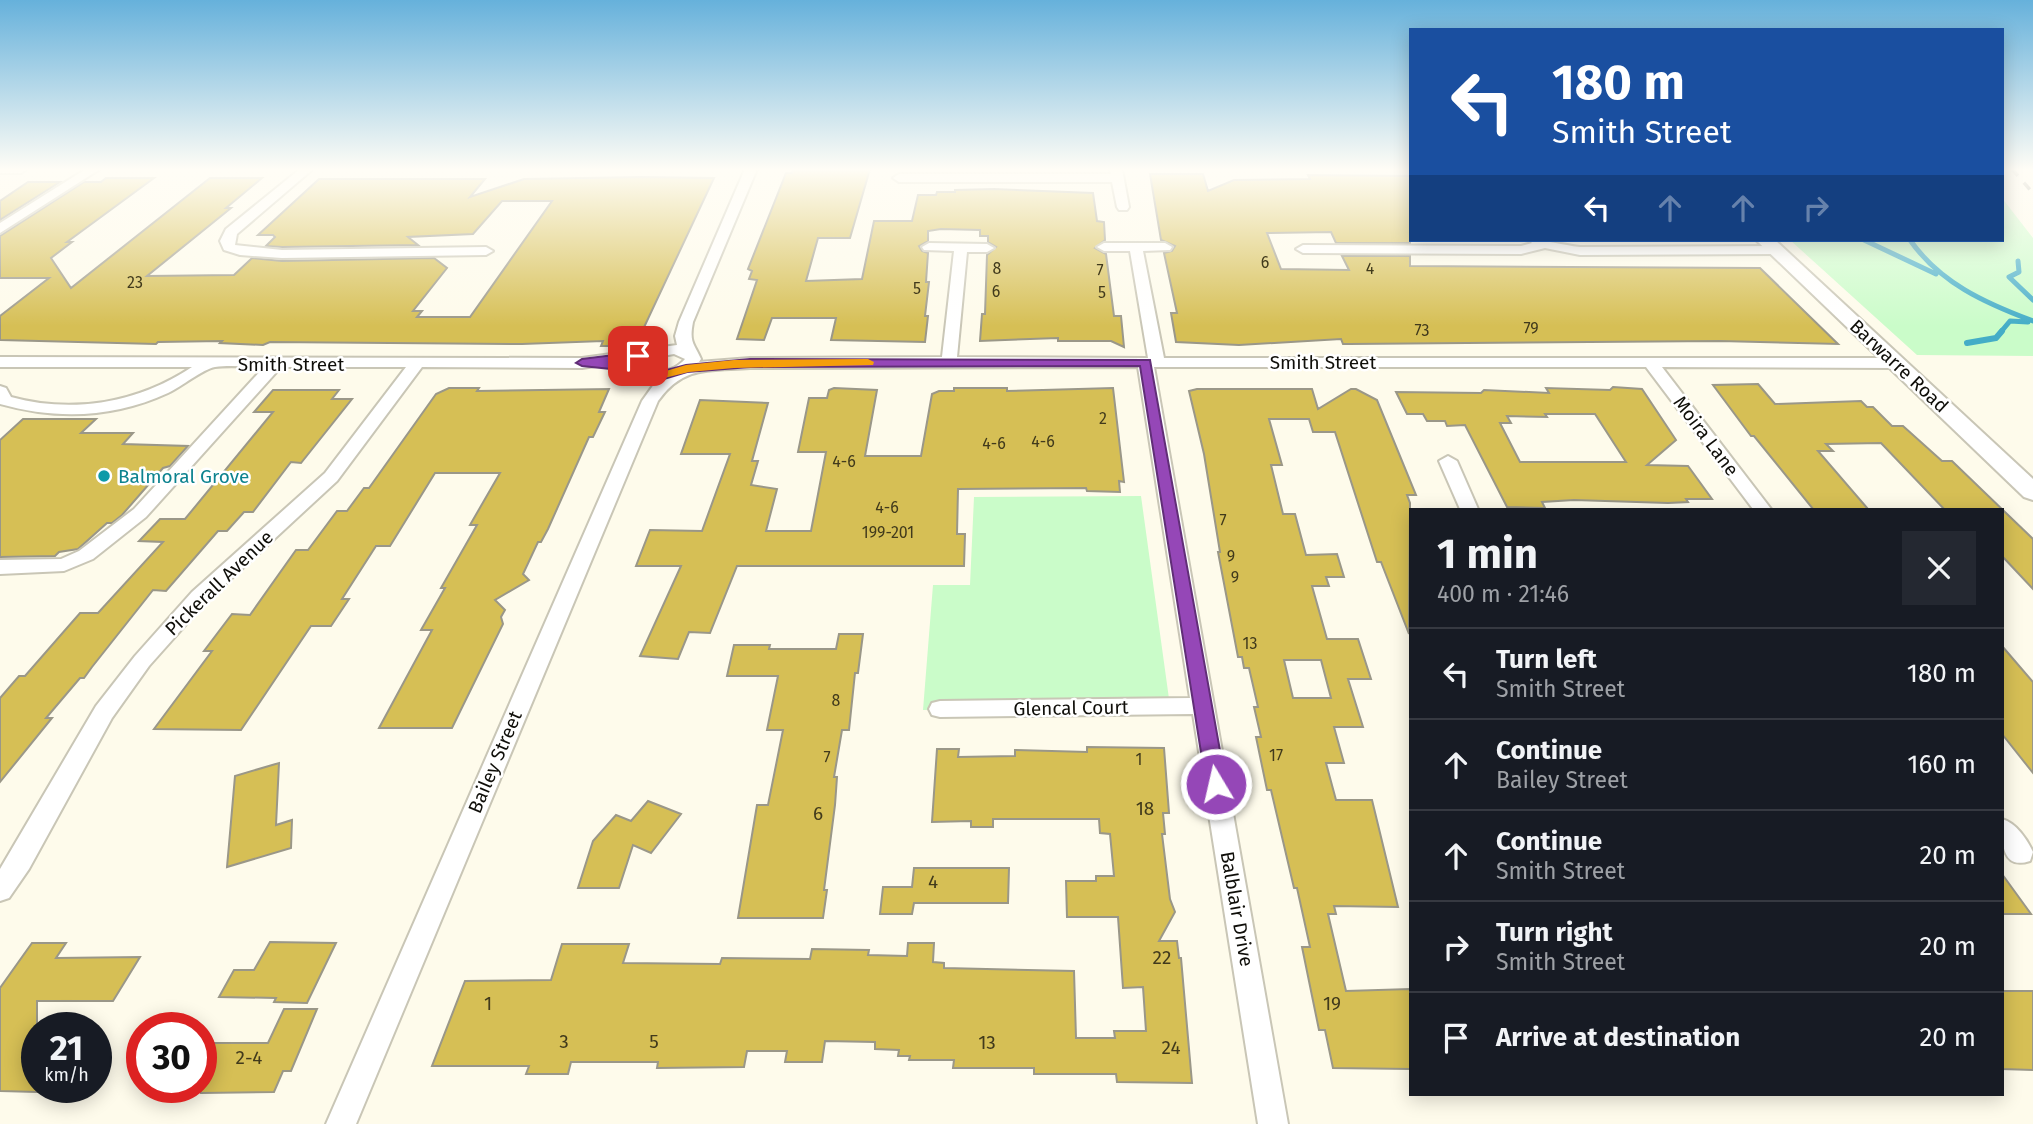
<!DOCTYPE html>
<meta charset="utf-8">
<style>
body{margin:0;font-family:"Fira Sans",sans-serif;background:#242831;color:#f1f3f6;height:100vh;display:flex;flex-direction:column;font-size:26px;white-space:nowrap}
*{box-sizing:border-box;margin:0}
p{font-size:23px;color:#9ea1a6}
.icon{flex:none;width:38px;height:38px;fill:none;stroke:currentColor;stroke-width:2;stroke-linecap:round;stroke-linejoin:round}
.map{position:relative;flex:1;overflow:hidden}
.side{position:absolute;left:1409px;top:508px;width:595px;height:588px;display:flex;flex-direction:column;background:#171b24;border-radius:0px;box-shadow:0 4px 18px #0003}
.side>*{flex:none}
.guide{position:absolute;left:1409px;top:28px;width:595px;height:214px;border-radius:0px;box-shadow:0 4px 18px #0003;background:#1a4fa0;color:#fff;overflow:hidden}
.speed{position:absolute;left:21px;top:1012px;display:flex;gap:14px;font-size:35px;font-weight:700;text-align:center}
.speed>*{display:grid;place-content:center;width:91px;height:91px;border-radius:50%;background:#171b24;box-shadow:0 4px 18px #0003;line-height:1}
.speed small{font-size:18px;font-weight:400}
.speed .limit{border:10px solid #d22;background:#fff;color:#111}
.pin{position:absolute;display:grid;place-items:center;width:60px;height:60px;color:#fff;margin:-30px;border-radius:14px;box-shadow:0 4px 10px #0006}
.me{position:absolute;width:77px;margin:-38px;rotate:351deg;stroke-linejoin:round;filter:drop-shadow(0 0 5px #0008)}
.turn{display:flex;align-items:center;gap:24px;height:147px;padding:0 28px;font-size:32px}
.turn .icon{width:91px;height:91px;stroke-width:2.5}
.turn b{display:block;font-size:49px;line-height:60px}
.lanes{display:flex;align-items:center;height:66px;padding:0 28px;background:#0003;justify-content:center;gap:35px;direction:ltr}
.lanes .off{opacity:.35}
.round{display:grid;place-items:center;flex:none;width:74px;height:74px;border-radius:0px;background:#242831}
.summary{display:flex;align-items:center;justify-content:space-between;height:119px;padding:0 28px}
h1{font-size:42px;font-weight:700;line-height:52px}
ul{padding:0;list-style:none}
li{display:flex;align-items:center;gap:21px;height:91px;padding:0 28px;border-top:2px solid #363941}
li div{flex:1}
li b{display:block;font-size:26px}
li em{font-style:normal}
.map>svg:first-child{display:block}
</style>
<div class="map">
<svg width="2033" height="1124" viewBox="0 0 2033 1124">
<rect width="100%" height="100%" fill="#fefbeb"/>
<path fill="#cafcc9" d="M2002,198L2033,238V356L1917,355L1790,240H2002Z
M1141,496L1170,706L923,710L933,585H970L974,497Z"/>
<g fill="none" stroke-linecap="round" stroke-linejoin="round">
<path stroke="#44adc7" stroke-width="5" d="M1864,240L1936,274
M1910,240C1940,283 1985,303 2033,321
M2018,261L2019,272L2009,277L2033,300
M2000,333L2010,321L2028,322"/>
<path stroke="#44adc7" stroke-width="6" d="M1967,343L1996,338L2002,331"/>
</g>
<path fill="#d6bf55" stroke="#9a9788" stroke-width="2" fill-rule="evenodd" d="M794,169H870L850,238H818L806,281L862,279L874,221H912L918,195H936L937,192H955V190L994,189L1093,193L1097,221L1104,222L1105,240L1095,248L1106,254L1114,316H1121L1124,347L1111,341H1058V338L980,341L982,314H985L987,255L996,247L988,242V236H980V230L941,229L928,231V241L919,246L922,251L928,253L926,282H929L925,316H928L925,342L831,340L836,318H772L764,340L737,339L757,280L749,279L752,271L748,269L786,173H792Z
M1150,174H1203L1208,191L1234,180L1310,179L1308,175L1410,176V243H1336L1331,232L1267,233L1281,269L1349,270L1342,256H1410V266L1760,268L1838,344L1720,341L1349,344H1343L1341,339L1239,345L1176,342L1171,313H1177L1164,253L1172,251L1175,246L1161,240Z
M641,177L714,178L639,338H629L625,346H601L603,341L522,344L270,342L263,345L220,343L222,341L158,342L156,344L0,340V316L49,278H0V236L84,182H101L106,178H154L67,242H72L51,258L71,288L210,178H262L226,208H231L147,276L234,275L252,258L282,261L434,258L447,268L413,311H422L417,317H470L552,201H502L473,234L408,237L418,245L282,247L266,246L275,237L273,235H258L319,179H485L470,197L524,179Z
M28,182H60L0,220V201Z
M1758,384L1775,404L1861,401L1867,407H1873L1892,426H1903L1942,461H1952L2033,539V589L2002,556V509H1944L1881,443L1826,444L1833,451H1818L1868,509H1813L1754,436H1751L1713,385Z
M1613,387L1642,389L1676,440L1647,465L1688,466L1712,499H1686L1688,502L1668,503L1574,500L1542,502L1545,508L1507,507L1465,425L1447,426L1445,421H1427L1423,414H1407L1396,392L1481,393L1484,390L1549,393L1546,388L1610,390ZM1545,414H1595L1626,462H1520L1500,423H1511L1507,416L1547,417Z
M449,388H479L477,391L609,389L599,412H605L593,437H589L548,529L541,542H538L523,574L529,580L495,600L505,610L501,617L503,624L452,728H379L432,630H421L445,588H441L477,525H470L500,473H435L390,546H376L342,599H349L331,626H311L241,730L154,729L212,651H204L232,614L250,615L296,550H308L337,511H347L364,488H369L436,394Z
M834,388L877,390L865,456H921L932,394L939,391H954V388H1007V391L1113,388L1124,482L1119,481L1120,492L1087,491L1086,488L958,489L957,534H965L964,566H737L710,633L689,632L678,659L640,656L681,566H636L650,530L702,531L730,454H681L700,400L768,403L752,461H758L751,485L777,489L766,531H811L826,452H798L809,398H827L829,390Z
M1197,389H1312L1318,409L1351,389H1356L1377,400L1416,495H1407L1410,503L1409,634L1381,562H1377L1335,432H1313L1309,419H1269L1282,465H1271L1283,514H1295L1306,555L1337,554L1344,577H1326L1329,586H1312L1327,639H1358L1371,679H1348L1363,727H1334L1344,763H1326L1336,800H1372L1398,907L1334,906L1336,914H1328L1346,991L1410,989V1069L1333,1068L1325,1030H1319L1302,947H1310L1297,888H1294L1271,790H1267L1256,737H1261L1254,707H1258L1249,668H1244L1242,657H1238L1218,552H1220L1204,454L1189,391ZM1284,660H1321L1331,698H1293Z
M273,390H339L332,399H352L301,463L291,462L253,512H244L227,531H218L166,591L153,590L92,667L84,678H80L46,718H52L0,782V698L19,676H25L80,613H98L163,542L139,541L160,519H185L273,412H254Z
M23,419H96L81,433H133L123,444L188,446L170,466L163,468L122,515L112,523H107L78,549L59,552L55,556L0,557V440Z
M839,634H863L858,673H855L849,730H842L834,777H837L835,805L824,890H827L823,918H738L757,805H768L783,730H767L778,676H727L734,645H770L769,649H836Z
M2002,646L2033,682V773L2002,734Z
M1087,747L1164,748L1169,813H1163L1165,834H1162L1170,899L1175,912L1159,941H1177L1179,958H1181L1192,1083L1117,1082L1116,1074H1034V1068H953L954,1060H909L910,1056H898L899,1050L875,1049V1042L825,1041L822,1062H785L787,1051H747L744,1067L657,1068L658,1062H571L568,1074H526L529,1066H432L465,981L551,980L562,944H629L623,963L720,964L722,958L810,959L812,949L869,950L868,955L907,956L908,943H934L933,962L944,963V968L1074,971L1076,1038H1115L1114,1031H1146L1143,987L1123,988L1118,917H1067L1066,881H1096V876H1114L1110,834L1100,833L1099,819H993V827H971V821L932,822L937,749H959L958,757L1015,756V750L1087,752Z
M279,763L276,825L292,820L291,848L227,867L235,776Z
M648,801L681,814L651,853L633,845L619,888H578L593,841L616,815L631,821Z
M914,868H1009L1008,903H914L912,914H880L883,887H912Z
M2002,874L2031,914H2002Z
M270,942L336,943L307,1003L274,1002L276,998L219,997L234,970H254Z
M32,943H66L56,958L140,957L113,1001H37V1092L0,1091V988Z
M2002,991H2033V1070L2002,1069Z
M284,1009H317L291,1071H283L274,1092L201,1093V1043H268Z"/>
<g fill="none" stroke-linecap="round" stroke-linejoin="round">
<defs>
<path id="street" d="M0,169H27L21,173H0Z
M86,169H100L0,233V223Z
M300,169H313L237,234L235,245L282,250L486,247L493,251L486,255L282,258L240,255L224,250L220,241L226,229Z
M745,169H757L693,322C689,343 694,343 701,359L699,362L750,358L942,357L954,251L924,250L922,247L929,243L987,244L994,248L987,252H967L957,357L1148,358L1130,251H1104L1097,247L1104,243H1165L1172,247L1170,250L1143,251L1164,358H1896L1904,363L1896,368L1662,367L1771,509H1753L1646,367H1154L1288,1124H1258L1193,714L940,717L932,715L929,709L932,703L940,701L1190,698L1138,367L750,368C710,371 684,365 658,401L356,1124H326L642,401L657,380L638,372L636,360L582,368L422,367L337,481L206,602L149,666L112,718L29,869L9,898L0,901V869L96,706L135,656L192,592L325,473L406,367H281L146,517L93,559L64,571L0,574V560L61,559L79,551L134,509L264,367C248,367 230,365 215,367C203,369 181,387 168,393C114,418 57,420 0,404V386L6,388L11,397C73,414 138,403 192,367H0V357L582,358L677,345L675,336L679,322ZM674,354L685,359C676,369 664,374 652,367V361L657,357Z
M1110,169H1122L1129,207L1127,210H1119L1117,207L1112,182H899L893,178L899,174H1111Z
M1529,240C1547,240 1562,245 1580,247L1776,246L1783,250L1776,254L1580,255L1545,248L1521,254L1303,253L1296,249L1303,245L1521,246L1532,243Z
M1448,456L1457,461L1478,509H1460L1439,461Z
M2002,819C2016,823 2027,839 2033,852L2030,861C2000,871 2002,838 2002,819Z"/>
<path id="secondary" d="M1756,240H1775L2033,479V500L2024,497Z"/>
</defs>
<use href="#street" stroke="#c9c6b6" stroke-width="4"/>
<use href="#secondary" stroke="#c9c6b6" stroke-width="4"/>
<use href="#street" fill="#fff" fill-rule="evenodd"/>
<use href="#secondary" fill="#fff" fill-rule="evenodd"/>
<path stroke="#868479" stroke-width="3.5" stroke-dasharray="9 9" stroke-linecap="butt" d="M2012,169L2033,193"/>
</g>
<linearGradient id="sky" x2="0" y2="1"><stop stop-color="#66b1db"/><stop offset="0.52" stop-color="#fffdf6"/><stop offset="1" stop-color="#fffdf6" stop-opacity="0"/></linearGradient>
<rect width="2033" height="326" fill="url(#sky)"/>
<path fill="#9547b7" stroke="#612e77" stroke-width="2" d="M638,352L644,356L642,359L617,362L644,365L663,371L686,365L750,359L1150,360L1226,784L1223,789L1216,792L1209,789L1206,784L1140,366L750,367L687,372L664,379L643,376L640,372L582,366L576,363L582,359Z"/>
<path fill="#f59e0b" d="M868,359L874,362L873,365L734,368L689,372L660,379L653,375L686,365L734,360Z"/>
<circle fill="#0f9aa8" stroke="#fff" stroke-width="2.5" cx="104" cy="476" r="7"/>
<g text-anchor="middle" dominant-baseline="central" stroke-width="5" stroke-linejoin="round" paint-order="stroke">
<g font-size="16" fill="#413a1c">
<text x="1265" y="262">6</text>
<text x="997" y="268">8</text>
<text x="1370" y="268">4</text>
<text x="1100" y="270">7</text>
<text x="135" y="282">23</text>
<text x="917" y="288">5</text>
<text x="996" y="291">6</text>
<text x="1102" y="292">5</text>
<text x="1531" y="328">79</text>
<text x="1422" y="330">73</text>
<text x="1103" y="418">2</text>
<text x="1043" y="441">4-6</text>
<text x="994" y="443">4-6</text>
<text x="844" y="461">4-6</text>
<text x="887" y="507">4-6</text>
<text x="1223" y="520">7</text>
<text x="888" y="532">199-201</text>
<text x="1231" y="556">9</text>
<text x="1235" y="577">9</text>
<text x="1250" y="643">13</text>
<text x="836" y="700">8</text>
<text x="1276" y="755">17</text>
<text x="827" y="757">7</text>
<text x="1139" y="759">1</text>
</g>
<g font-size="19" fill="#0f0e09" stroke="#fff">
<text x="1323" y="362">Smith Street</text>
<text x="291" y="364">Smith Street</text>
<text transform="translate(1899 366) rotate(43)">Barwarre Road</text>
<text transform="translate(1706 436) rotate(53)">Moira Lane</text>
<text transform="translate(219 583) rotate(-44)">Pickerall Avenue</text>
<text transform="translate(1071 708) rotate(-1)">Glencal Court</text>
<text transform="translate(495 762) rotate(-67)">Bailey Street</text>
<text transform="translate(1237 909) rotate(80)">Balblair Drive</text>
</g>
<g font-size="19" fill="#0d838f" stroke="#fff" text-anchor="start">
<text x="118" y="476">Balmoral Grove</text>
</g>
<g font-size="19" fill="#413a1c">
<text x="1145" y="808">18</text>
<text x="818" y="813">6</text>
<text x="933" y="881">4</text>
<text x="1162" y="957">22</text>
<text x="488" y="1003">1</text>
<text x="1332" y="1003">19</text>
<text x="564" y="1041">3</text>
<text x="654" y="1041">5</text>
<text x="987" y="1042">13</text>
<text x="1171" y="1047">24</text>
<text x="249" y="1057">2-4</text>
</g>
</g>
</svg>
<div class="speed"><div>21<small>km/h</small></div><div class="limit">30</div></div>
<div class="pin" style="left:638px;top:356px;background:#d93025"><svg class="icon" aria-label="arrive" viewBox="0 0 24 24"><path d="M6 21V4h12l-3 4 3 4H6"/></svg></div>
<svg class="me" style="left:1216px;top:784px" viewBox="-20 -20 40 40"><circle r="17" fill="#9547b7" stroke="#fff" stroke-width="3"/><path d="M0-11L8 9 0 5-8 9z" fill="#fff"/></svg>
<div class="guide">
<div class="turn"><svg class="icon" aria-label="left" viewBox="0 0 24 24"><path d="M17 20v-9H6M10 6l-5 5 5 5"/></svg><div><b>180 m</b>Smith Street</div></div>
<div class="lanes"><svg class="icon" aria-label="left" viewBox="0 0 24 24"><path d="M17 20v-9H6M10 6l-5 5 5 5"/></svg><svg class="icon off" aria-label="ahead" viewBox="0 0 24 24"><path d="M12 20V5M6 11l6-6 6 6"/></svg><svg class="icon off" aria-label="ahead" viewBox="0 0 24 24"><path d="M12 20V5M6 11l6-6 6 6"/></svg><svg class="icon off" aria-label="right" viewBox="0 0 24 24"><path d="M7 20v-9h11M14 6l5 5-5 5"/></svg></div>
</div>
<section class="side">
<div class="summary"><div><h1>1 min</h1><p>400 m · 21:46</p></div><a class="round"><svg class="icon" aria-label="close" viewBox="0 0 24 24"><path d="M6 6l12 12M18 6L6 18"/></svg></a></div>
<ul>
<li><svg class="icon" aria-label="left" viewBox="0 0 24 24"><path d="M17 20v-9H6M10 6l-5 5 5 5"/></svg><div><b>Turn left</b><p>Smith Street</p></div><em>180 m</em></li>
<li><svg class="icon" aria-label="ahead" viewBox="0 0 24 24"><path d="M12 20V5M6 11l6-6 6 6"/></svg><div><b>Continue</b><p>Bailey Street</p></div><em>160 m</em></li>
<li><svg class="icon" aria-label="ahead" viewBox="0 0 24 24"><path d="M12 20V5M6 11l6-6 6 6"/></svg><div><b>Continue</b><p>Smith Street</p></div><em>20 m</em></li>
<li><svg class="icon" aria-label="right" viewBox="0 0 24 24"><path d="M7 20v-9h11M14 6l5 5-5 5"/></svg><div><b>Turn right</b><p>Smith Street</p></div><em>20 m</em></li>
<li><svg class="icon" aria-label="arrive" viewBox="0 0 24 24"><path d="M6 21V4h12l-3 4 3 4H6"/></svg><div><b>Arrive at destination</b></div><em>20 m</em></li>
</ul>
</section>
</div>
